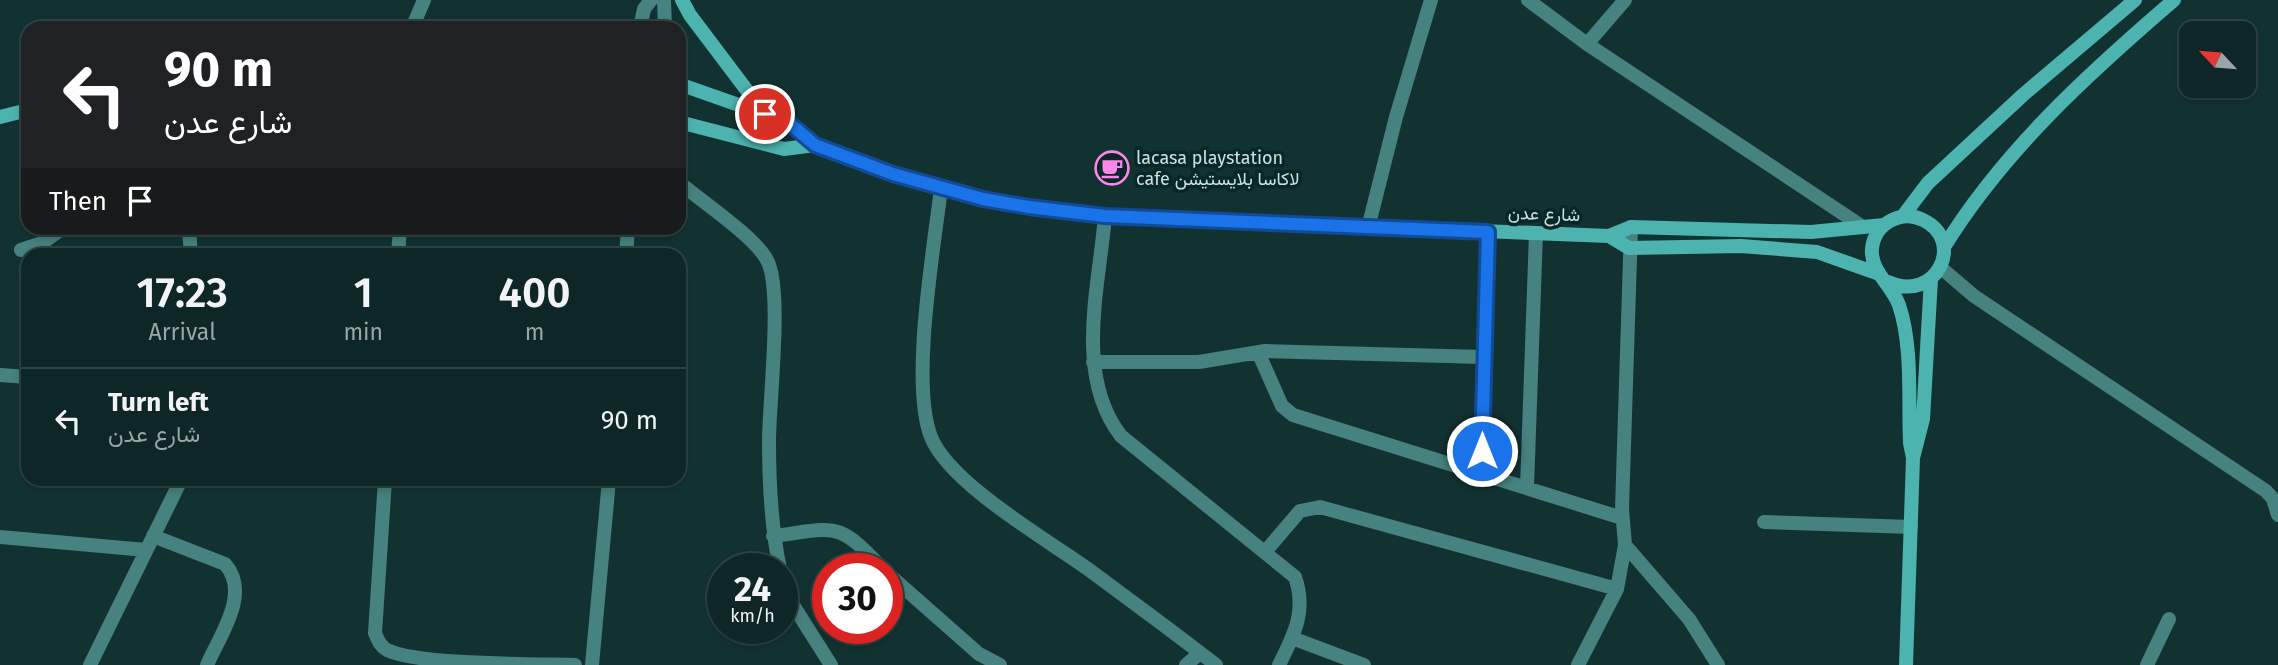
<!DOCTYPE html>
<meta charset="utf-8">
<style>
body{margin:0;font-family:"Fira Sans",Vazirmatn,sans-serif;background:#1c3232;color:#f1f3f6;height:100vh;display:flex;flex-direction:column;font-size:26px;white-space:nowrap}
*{box-sizing:border-box;margin:0}
p{font-size:23px;color:#9ba5a7}
.icon{flex:none;width:38px;height:38px;fill:none;stroke:currentColor;stroke-width:2;stroke-linecap:round;stroke-linejoin:round}
.map{position:relative;flex:1;overflow:hidden}
.sheet{position:absolute;left:21px;top:248px;width:665px;height:238px;display:flex;flex-direction:column;background:#0e2625;border-radius:21px;box-shadow:0 4px 10px #0003,0 0 0 2px #2e4342}
.sheet>*{flex:none}
.guide{position:absolute;left:21px;top:21px;width:665px;height:214px;border-radius:21px;box-shadow:0 4px 10px #0003,0 0 0 2px #2e4342;background:#202124;color:#fff;overflow:hidden}
.needle{width:46px;rotate:296deg}
.buttons{position:absolute;left:2179px;top:21px;display:grid;gap:14px}
.buttons a{display:grid;place-items:center;width:77px;height:77px;border-radius:14px;background:#0e2625;box-shadow:0 4px 10px #0003,0 0 0 2px #2e4342;font-size:35px}
.speed{position:absolute;left:707px;top:553px;display:flex;gap:14px;font-size:35px;font-weight:700;text-align:center}
.speed>*{display:grid;place-content:center;width:91px;height:91px;border-radius:50%;background:#0e2625;box-shadow:0 4px 10px #0003,0 0 0 2px #2e4342;line-height:1}
.speed small{font-size:18px;font-weight:400}
.speed .limit{border:10px solid #d22;background:#fff;color:#111}
.pin{position:absolute;display:grid;place-items:center;width:60px;height:60px;color:#fff;margin:-30px;border:4px solid #fff;border-radius:50%;box-shadow:0 2px 7px #0007}
.me{position:absolute;width:77px;margin:-38px;rotate:0deg;stroke-linejoin:round;filter:drop-shadow(0 0 5px #0008)}
.turn{display:flex;align-items:center;gap:24px;height:147px;padding:0 28px;font-size:32px}
.turn .icon{width:91px;height:91px;stroke-width:2.5}
.turn b{display:block;font-size:49px;line-height:60px}
.then{display:flex;align-items:center;height:66px;padding:0 28px;background:#0003;gap:14px;font-size:26px}
.eta{display:flex;justify-content:space-evenly;align-items:center;height:119px;text-align:center}
.eta b{font-size:42px;font-weight:600;line-height:49px}
ul{padding:0;list-style:none}
li{display:flex;align-items:center;gap:21px;height:105px;padding:0 28px;border-top:2px solid #2e4342}
li div{flex:1}
li b{display:block;font-size:26px}
li em{font-style:normal}
.map>svg:first-child{display:block}
</style>
<div class="map">
<svg width="2278" height="665" viewBox="0 0 2278 665">
<rect width="100%" height="100%" fill="#123231"/>
<g fill="none" stroke-linecap="round" stroke-linejoin="round">
<path stroke="#46827f" stroke-width="14" d="M664,0L665,28
M1528,0L1587,44L1863,227
M412,28L424,0
M640,28L644,9L651,0
M1587,44L1625,0
M679,182C702,202 754,236 767,260C783,289 769,402 769,441C769,484 771,527 780,569
M941,188C934,248 910,383 931,437C949,483 1046,539 1088,569C1131,601 1174,632 1216,665
M1105,216C1099,288 1074,375 1121,436L1295,577C1307,611 1294,635 1279,665
M189,228L191,256
M1368,228L1396,117L1431,0
M21,250L42,243L63,228
M398,256L400,228
M626,256L628,228
M1940,267L1974,296L2266,491L2273,499L2278,515
M1258,352L1282,406L1293,415L1622,518
M1093,362H1199L1265,351L1483,357
M0,375L28,377
M1482,474L1488,232
M385,480L375,633C378,640 380,646 387,650C417,665 535,664 575,665
M1527,487L1536,233
M1764,522L1911,527
M153,536L225,564C251,593 220,635 207,665
M773,536C837,528 837,520 883,569
M0,537L146,550
M1625,545L1689,619L1718,665
M1265,552L1300,511L1320,507L1617,589
M887,573L979,654L1000,665
M782,581L793,605L831,665
M1292,638L1364,665
M90,665L181,480
M592,665L609,480
M1186,665L1200,653
M1578,665L1617,589L1625,545L1622,509L1631,227
M2147,665L2169,619"/>
<path stroke="#4cb3ae" stroke-width="14" d="M682,0L690,15L764,113
M679,84L787,122L815,145L893,174L983,199L1029,207L1105,216L1609,236L1631,227L1811,232L1884,225
M0,117L28,110
M679,122L784,149L815,145
M1903,216L1928,183L2024,94L2135,0
M1609,236L1629,248L1741,246L1817,252L1879,274
M1944,247C2004,150 2088,74 2174,0
M1888,282C1937,304 1966,240 1923,220C1901,209 1874,224 1872,249C1870,271 1892,285 1899,305C1913,347 1908,399 1910,443L1913,458
M1906,665L1913,458L1923,419L1931,279"/>
</g>
<g fill="none" stroke-linecap="round" stroke-linejoin="round">
<defs>
<path id="route" d="M765,114L788,122L815,145L893,174L983,199L1029,207L1105,216L1488,232L1482,451"/>
</defs>
<use href="#route" stroke="#114b97" stroke-width="18"/>
<use href="#route" stroke="#1a73e8" stroke-width="12"/>
</g>
<defs>
<symbol id="cafe-ring" viewBox="-11 -11 22 22"><circle r="9.5" fill="#072827" stroke="#fb87e6" stroke-width="1.5"/><path d="M-5.5-4.5H6V0H3Q3 3.5 0 3.5H-2.5Q-5.5 3.5-5.5 0ZM3-3.2v2h1.7v-2ZM-6 4.5H4V6H-6Z" fill="#fb87e6"/></symbol>
</defs>
<g fill-rule="evenodd">
<use href="#cafe-ring" x="1093" y="149" width="38" height="38"/>
</g>
<g text-anchor="middle" dominant-baseline="central" stroke-width="7" stroke-linejoin="round" paint-order="stroke">
<g font-size="18" fill="#cee0de" stroke="#072827" text-anchor="start">
<text x="1136" y="158">lacasa playstation<tspan x="1136" dy="21">cafe لاكاسا بلايستيشن</tspan></text>
</g>
<g font-size="18" fill="#cee0de" stroke="#072827">
<text transform="translate(1544 214) rotate(2)">شارع عدن</text>
</g>
</g>
</svg>
<div class="buttons">
<a><svg class="needle" viewBox="-14 -14 28 28"><path d="M0-13l5 13h-10z" fill="#e53935"/><path d="M0 13l5-13h-10z" fill="#9ba5a7"/></svg></a>
</div>
<div class="speed"><div>24<small>km/h</small></div><div class="limit">30</div></div>
<div class="pin" style="left:765px;top:114px;background:#d93025"><svg class="icon" aria-label="arrive" viewBox="0 0 24 24"><path d="M6 21V4h12l-3 4 3 4H6"/></svg></div>
<svg class="me" style="left:1482px;top:451px" viewBox="-20 -20 40 40"><circle r="17" fill="#1a73e8" stroke="#fff" stroke-width="3"/><path d="M0-11L8 9 0 5-8 9z" fill="#fff"/></svg>
<div class="guide">
<div class="turn"><svg class="icon" aria-label="left" viewBox="0 0 24 24"><path d="M17 20v-9H6M10 6l-5 5 5 5"/></svg><div><b>90 m</b>شارع عدن</div></div>
<div class="then">Then<svg class="icon" aria-label="arrive" viewBox="0 0 24 24"><path d="M6 21V4h12l-3 4 3 4H6"/></svg></div>
</div>
<section class="sheet">
<div class="eta">
<div><b>17:23</b><p>Arrival</p></div>
<div><b>1</b><p>min</p></div>
<div><b>400</b><p>m</p></div>
</div>
<ul>
<li><svg class="icon" aria-label="left" viewBox="0 0 24 24"><path d="M17 20v-9H6M10 6l-5 5 5 5"/></svg><div><b>Turn left</b><p>شارع عدن</p></div><em>90 m</em></li>
</ul>
</section>
</div>
